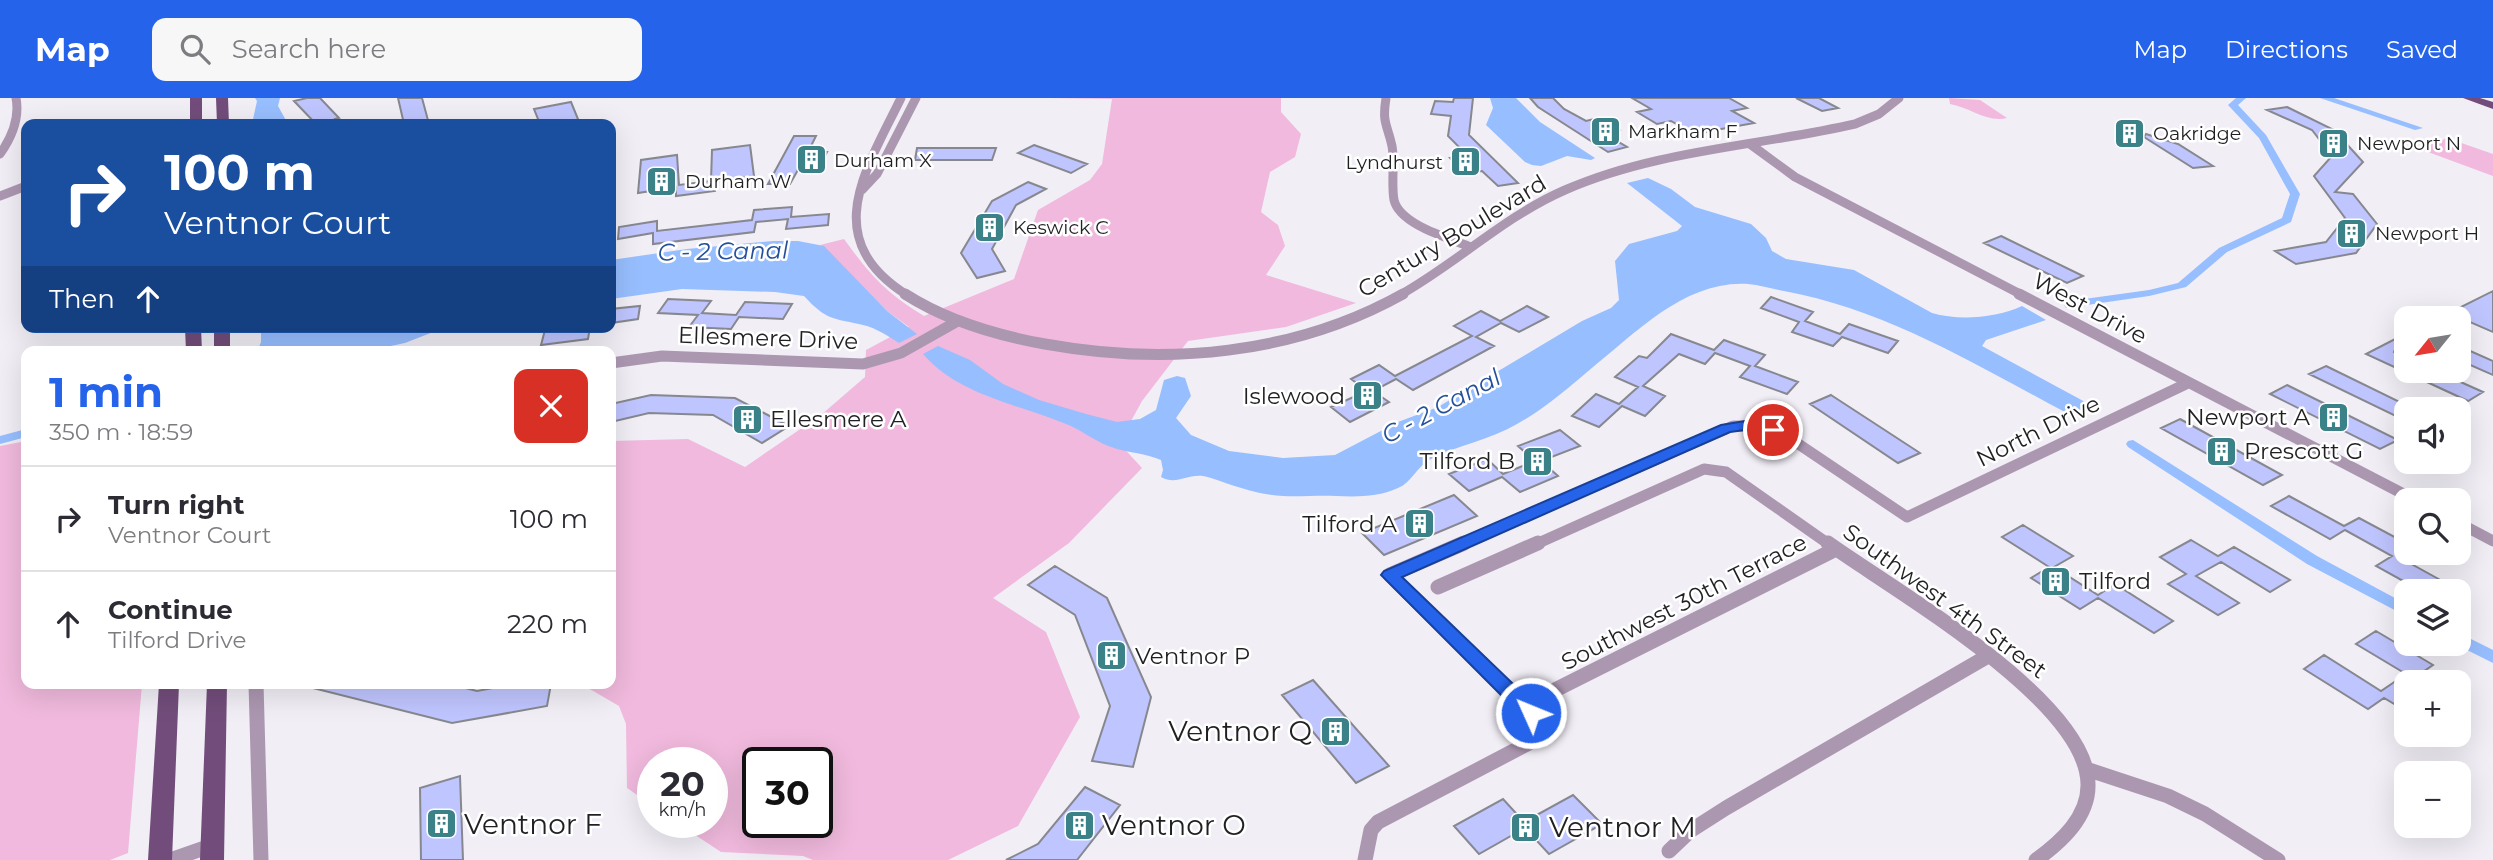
<!DOCTYPE html>
<meta charset="utf-8">
<style>
body{margin:0;font-family:Montserrat,sans-serif;background:#f7f7f7;color:#2b2b33;height:100vh;display:flex;flex-direction:column;font-size:26px;white-space:nowrap}
*{box-sizing:border-box;margin:0}
p{font-size:23px;color:#7c7c81}
.icon{flex:none;width:38px;height:38px;fill:none;stroke:currentColor;stroke-width:2;stroke-linecap:round;stroke-linejoin:round}
.map{position:relative;flex:1;overflow:hidden}
.panel{position:absolute;left:21px;top:248px;width:595px;height:343px;display:flex;flex-direction:column;background:#fff;border-radius:14px;box-shadow:0 7px 28px #0002}
.panel>*{flex:none}
.top-card{position:absolute;left:21px;top:21px;width:595px;height:214px;border-radius:14px;box-shadow:0 7px 28px #0002;background:#1a4fa0;color:#fff;overflow:hidden}
.needle{width:46px;rotate:240deg}
.buttons{position:absolute;left:2394px;top:208px;display:grid;gap:14px}
.buttons a{display:grid;place-items:center;width:77px;height:77px;border-radius:14px;background:#fff;box-shadow:0 7px 28px #0002;font-size:35px}
.speed{position:absolute;left:637px;top:649px;display:flex;gap:14px;font-size:35px;font-weight:700;text-align:center}
.speed>*{display:grid;place-content:center;width:91px;height:91px;border-radius:50%;background:#fff;box-shadow:0 7px 28px #0002;line-height:1}
.speed small{font-size:18px;font-weight:400}
.speed .limit{border:4px solid #111;border-radius:10px;background:#fff;color:#111}
.pin{position:absolute;display:grid;place-items:center;width:60px;height:60px;color:#fff;margin:-30px;border:4px solid #fff;border-radius:50%;box-shadow:0 2px 7px #0007}
.me{position:absolute;width:77px;margin:-38px;rotate:314deg;stroke-linejoin:round;filter:drop-shadow(0 0 5px #0008)}
.turn{display:flex;align-items:center;gap:24px;height:147px;padding:0 28px;font-size:32px}
.turn .icon{width:91px;height:91px;stroke-width:2.5}
.turn b{display:block;font-size:49px;line-height:60px}
.then{display:flex;align-items:center;height:66px;padding:0 28px;background:#0003;gap:14px;font-size:26px}
.round{display:grid;place-items:center;flex:none;width:74px;height:74px;border-radius:14px;background:#f7f7f7}
.overview{display:flex;align-items:center;justify-content:space-between;height:119px;padding:0 28px}
h1{font-size:42px;font-weight:700;line-height:52px;color:#2563eb}
ul{padding:0;list-style:none}
li{display:flex;align-items:center;gap:21px;height:105px;padding:0 28px;border-top:2px solid #e1e1e2}
li div{flex:1}
li b{display:block;font-size:26px}
li em{font-style:normal}
header{display:flex;align-items:center;gap:42px;box-sizing:border-box;height:98px;padding:0 35px;background:#2563eb;color:#fff}
header strong{font-size:33px}
nav{display:flex;gap:38px;margin-inline-start:auto;font-size:24px}
.search{width:490px;height:63px;background:#f7f7f7;display:flex;align-items:center;gap:18px;box-sizing:border-box;padding:0 24px;border-radius:14px;color:#7c7c81;font-size:26px}
.map>svg:first-child{display:block}
</style>
<header>
<strong>Map</strong>
<div class="search"><svg class="icon" aria-label="search" viewBox="0 0 24 24"><circle cx="10" cy="10" r="6"/><path d="M15 15l6 6"/></svg>Search here</div>
<nav><a>Map</a><a>Directions</a><a>Saved</a></nav>
</header>
<div class="map">
<svg width="2493" height="762" viewBox="0 0 2493 762">
<rect width="100%" height="100%" fill="#f1eef6"/>
<path fill="#f0b9dd" fill-rule="evenodd" d="M1050,0H1281V14L1301,36L1295,59L1270,74L1261,114L1278,127L1285,148L1266,177L1356,205L1286,229L1188,243L1142,303L1119,345L1142,370L1069,445L993,500L1046,534L1080,619L1018,728L948,762H813L803,758L721,754L677,725L712,724V665H653V708L627,690L626,626L619,608L581,586H611V343L688,341L745,369L821,317L865,279L866,252L909,229L887,213L820,147L844,141C870,177 886,195 924,218L1014,181L1038,112L1090,82L1102,66L1112,1ZM758,665H817V724H758Z
M1949,0L1980,2L2007,20C1987,25 1969,9 1950,6Z
M2447,40L2493,56V78L2420,51Z
M26,343V529L22,565L26,564V586H142L128,755L110,762H0V348Z"/>
<path fill="#97befe" d="M255,0H280L278,8L288,26H252L257,3Z
M1490,0H1516L1540,24L1595,60L1591,62L1567,58L1541,68L1532,67L1525,64L1486,27L1493,10Z
M1648,80L1671,91L1695,109L1751,126L1766,140L1772,153L1786,161L1854,172L1932,215C1959,223 1996,220 2022,208L2046,222L1986,242L1982,248L2087,305L2089,310L2077,317L2065,314C1974,266 1887,212 1784,193C1773,191 1760,187 1748,186C1686,182 1638,233 1593,269C1569,289 1545,311 1517,326C1490,342 1457,347 1429,362C1417,369 1411,385 1398,390C1378,399 1357,399 1336,398C1318,397 1300,399 1283,398C1258,397 1235,388 1211,380C1188,372 1179,389 1161,379L1163,372L1161,362C1145,355 1130,355 1114,350C1097,345 1082,332 1066,326C1018,306 958,297 923,256L938,248L970,262L1003,286L1039,302L1086,316L1117,324L1140,321L1156,312L1164,282L1177,278L1185,280L1191,298L1176,320L1191,337L1229,353L1283,360L1335,357L1398,324L1438,309L1582,223L1611,210L1619,202L1615,163L1629,146L1677,133L1682,128L1627,85Z
M773,143H798L824,148L887,213L917,236L899,245C888,238 876,230 863,227C833,220 827,223 804,198L775,194L682,191L611,201V162L687,151Z
M261,229H446L405,245L362,254H257L261,244Z"/>
<g fill="none" stroke-linecap="round" stroke-linejoin="round">
<path fill="#97befe" fill-rule="evenodd" d="M2236,0H2246L2238,7L2266,37L2300,96L2291,124L2227,154L2186,189L2149,198L2066,210L2064,207L2070,203L2149,192L2178,185L2219,150L2282,120L2290,96L2259,40L2228,7Z
M2320,0H2334L2423,30L2415,32Z
M26,331V339L0,346V338Z
M2133,342L2317,458L2406,506V518L2307,466L2128,349L2126,346L2128,343Z
M2459,535L2493,552V565L2455,546H2459Z"/>
</g>
<path fill="#bfc5fe" stroke="#87888f" stroke-width="2" d="M307,0H320L339,20L335,21L338,26H316L294,3Z
M398,0H422L429,26H404Z
M1454,0H1473L1469,37L1518,85L1498,88L1482,73L1464,75L1450,60L1467,57L1448,38L1451,18L1431,16L1435,3L1453,4Z
M1530,0H1553L1564,11L1586,23L1598,20L1619,32L1605,36L1627,49L1608,54L1538,9Z
M1632,0H1729L1747,10L1732,13L1754,25L1694,36L1671,23L1657,26L1637,14L1651,11Z
M1796,0H1819L1838,10L1822,13Z
M571,4L580,26H540L534,11Z
M2287,9L2334,32L2363,64L2335,94L2353,96L2377,126L2356,155L2296,166L2275,153L2326,144L2345,120L2314,78L2332,58L2312,32L2267,12Z
M2146,36L2178,46L2213,68L2193,70L2144,39Z
M794,38H816L808,54H827L819,70H799L790,86H768Z
M750,47L754,78L714,84L715,93L676,98V89L638,95L641,62L677,57L679,87L711,83L712,52Z
M1034,47L1087,66L1071,75L1018,55Z
M917,50H996L992,62H915Z
M1028,84L1046,91L1016,107L992,151L1005,173L977,180L961,155L992,103Z
M792,109L791,119L829,116L828,127L786,131L788,121L756,124L754,134L653,146V135L618,141L619,129L657,123V133L752,122L754,112Z
M2001,138L2083,178L2067,185L1984,145Z
M2493,193V234L2449,215Z
M1771,199L1813,214L1805,223L1840,236L1849,226L1898,243L1888,255L1842,239L1833,248L1792,234L1799,224L1761,210Z
M668,201L711,203L702,215L736,217L745,204L792,206L783,221L739,219L731,231L689,229L698,217L658,215Z
M640,208L638,221L611,225V211Z
M1527,208L1548,219L1519,234L1501,225L1476,239L1494,248L1413,292L1396,281L1373,293L1389,304L1350,324L1331,309L1367,293L1351,281L1379,267L1395,278L1472,238L1454,228L1481,213L1500,223Z
M566,229H590L588,241L541,247L545,232Z
M1671,236L1714,252L1724,242L1765,257L1755,268L1798,284L1787,296L1740,279L1750,268L1715,255L1705,266L1679,256L1643,288L1665,298L1645,318L1622,308L1599,329L1572,318L1596,296L1619,306L1638,289L1615,279L1639,258L1647,260Z
M2401,238L2394,254L2406,259V273H2436L2483,294L2468,303L2366,256Z
M2459,248L2493,263V277L2459,262Z
M2326,268L2406,307V323L2309,276Z
M2287,287L2398,342L2380,351L2270,296Z
M651,297L735,300L789,328L762,345L713,317L649,315L611,324V306Z
M1831,297L1920,355L1898,365L1810,306Z
M2180,321L2282,377L2263,387L2161,330Z
M1560,332L1580,348L1541,363L1558,378L1520,394L1502,379L1469,393L1449,376L1487,361L1503,376L1535,363L1518,348Z
M1454,397L1477,418L1384,457L1362,435Z
M2289,398L2344,428L2359,420L2406,445V463L2462,494H2423L2376,468L2392,458L2345,432L2330,441L2271,408Z
M2023,427L2073,458L2054,469L2098,497L2115,486L2173,523L2154,535L2098,500L2080,511L2031,480L2049,469L2002,439Z
M2191,442L2218,458L2234,449L2290,482L2270,494L2221,464L2196,478L2239,505L2218,517L2168,486L2186,476L2160,459Z
M1055,468L1107,500L1151,599L1133,669L1092,663L1110,608L1075,517L1028,487Z
M2376,533L2433,567L2417,578L2428,584H2406V613L2384,600L2368,611L2304,571L2324,557L2381,593L2406,576L2356,546Z
M1313,582L1389,668L1356,685L1282,597Z
M314,586H450L477,593L514,586H551L547,608L452,625L313,590Z
M460,678L463,762H421L420,690Z
M1085,689L1120,707L1077,762H1006L1038,746Z
M1573,697L1602,726L1549,756L1525,730L1479,756L1454,728L1503,701L1524,724Z"/>
<g fill="none" stroke-linecap="round" stroke-linejoin="round">
<path stroke="#ac97b1" stroke-width="9" d="M901,0C866,72 818,141 907,197
M1386,0C1382,26 1387,25 1392,48C1395,65 1391,85 1394,102C1400,127 1449,140 1471,149
M1750,46L1795,79L2022,197
M0,56C12,39 20,21 16,0
M862,92L877,76L916,0
M0,98L26,88
M1400,197C1457,165 1505,118 1565,92C1656,52 1759,48 1855,26L1879,16L1899,0"/>
<path stroke="#ac97b1" stroke-width="11" d="M905,196C947,223 995,237 1045,246C1166,268 1294,257 1403,196
M2019,196L2415,402
M611,265L662,258L863,266L901,255L956,224
M2459,425L2493,443
M1460,447L1733,328H1761L1788,339L1907,419L2188,285
M1534,447L1704,371L1726,374L1830,447"/>
<path stroke="#ac97b1" stroke-width="15" d="M1828,445C1892,491 2087,602 2088,686C2089,719 2061,744 2036,762
M1438,489L1538,445
M256,586L261,762
M1551,594L1836,451
M2086,671L2168,698L2205,716L2278,762
M1669,753L1690,733L1726,710L1988,558
M170,762L213,747
M1365,762L1371,732L1378,724L1550,634L1390,477L1464,445"/>
<path fill="#724d7b" fill-rule="evenodd" d="M190,0H202V26H190Z
M216,0H228L229,26H217Z
M2463,0H2480L2493,4V11Z
M185,229H201L202,254H186Z
M214,229H230V254H214Z
M159,586H179L172,762H148Z
M207,586H227L224,762H200Z"/>
</g>
<path fill="#2563eb" stroke="#184099" stroke-width="2" d="M1745,323L1779,329L1781,332L1773,337L1745,332L1730,334L1402,479L1538,610L1541,615L1538,620L1531,622L1524,620L1381,477L1384,473L1721,327Z"/>
<defs>
<symbol id="building-square" viewBox="-11 -11 22 22"><rect x="-9" y="-9" width="18" height="18" rx="4" fill="#3a8287" stroke="#fff"/><path d="M-4-6H4V6H1V3H-1V6H-4ZM-2.5-4.3h1.7v1.8h-1.7ZM.8-4.3h1.7v1.8H.8ZM-2.5-1h1.7V.8h-1.7ZM.8-1h1.7V.8H.8Z" fill="#fff"/></symbol>
</defs>
<g fill-rule="evenodd">
<use href="#building-square" x="1588" y="16" width="35" height="35"/>
<use href="#building-square" x="2112" y="18" width="35" height="35"/>
<use href="#building-square" x="2316" y="28" width="35" height="35"/>
<use href="#building-square" x="794" y="44" width="35" height="35"/>
<use href="#building-square" x="1448" y="46" width="35" height="35"/>
<use href="#building-square" x="644" y="66" width="35" height="35"/>
<use href="#building-square" x="972" y="112" width="35" height="35"/>
<use href="#building-square" x="2334" y="118" width="35" height="35"/>
<use href="#building-square" x="1350" y="280" width="35" height="35"/>
<use href="#building-square" x="2316" y="302" width="35" height="35"/>
<use href="#building-square" x="730" y="304" width="35" height="35"/>
<use href="#building-square" x="2204" y="336" width="35" height="35"/>
<use href="#building-square" x="1520" y="346" width="35" height="35"/>
<use href="#building-square" x="1402" y="408" width="35" height="35"/>
<use href="#building-square" x="2038" y="466" width="35" height="35"/>
<use href="#building-square" x="1094" y="540" width="35" height="35"/>
<use href="#building-square" x="1318" y="616" width="35" height="35"/>
<use href="#building-square" x="424" y="708" width="35" height="35"/>
<use href="#building-square" x="1062" y="710" width="35" height="35"/>
<use href="#building-square" x="1508" y="712" width="35" height="35"/>
</g>
<g text-anchor="middle" dominant-baseline="central" stroke-width="5" stroke-linejoin="round" paint-order="stroke">
<g font-size="19" fill="#201f22" stroke="#fff" text-anchor="start">
<text x="1628" y="33">Markham F</text>
<text x="2153" y="35">Oakridge</text>
<text x="2357" y="45">Newport N</text>
<text x="834" y="62">Durham X</text>
<text x="1443" y="64" text-anchor="end">Lyndhurst</text>
<text x="685" y="83">Durham W</text>
<text x="1013" y="129">Keswick C</text>
<text x="2375" y="135">Newport H</text>
</g>
<g font-size="23" fill="#201f22" stroke="#fff">
<text transform="translate(1452 138) rotate(-31)">Century Boulevard</text>
<text transform="translate(2090 210) rotate(28)">West Drive</text>
<text transform="translate(768 240) rotate(2)">Ellesmere Drive</text>
<text transform="translate(2038 333) rotate(-26)">North Drive</text>
<text transform="translate(1945 503) rotate(36)">Southwest 4th Street</text>
<text transform="translate(1684 504) rotate(-27)">Southwest 30th Terrace</text>
</g>
<g font-size="23" fill="#201f22" stroke="#fff" text-anchor="end">
<text x="1345" y="298">Islewood</text>
<text x="2310" y="319">Newport A</text>
<text x="770" y="321" text-anchor="start">Ellesmere A</text>
<text x="2244" y="353" text-anchor="start">Prescott G</text>
<text x="1515" y="363">Tilford B</text>
<text x="1397" y="426">Tilford A</text>
<text x="2079" y="483" text-anchor="start">Tilford</text>
<text x="1135" y="558" text-anchor="start">Ventnor P</text>
</g>
<g font-size="24" font-style="italic" fill="#24509a" stroke="#fff">
<text transform="translate(723 153) rotate(-1)">C - 2 Canal</text>
<text transform="translate(1441 308) rotate(-28)">C - 2 Canal</text>
</g>
<g font-size="28" fill="#201f22" stroke="#fff" text-anchor="start">
<text x="1312" y="633" text-anchor="end">Ventnor Q</text>
<text x="464" y="726">Ventnor F</text>
<text x="1102" y="727">Ventnor O</text>
<text x="1549" y="729">Ventnor M</text>
</g>
</g>
</svg>
<div class="buttons">
<a><svg class="needle" viewBox="-14 -14 28 28"><path d="M0-13l5 13h-10z" fill="#e53935"/><path d="M0 13l5-13h-10z" fill="#7c7c81"/></svg></a>
<a><svg class="icon" aria-label="sound" viewBox="0 0 24 24"><path d="M4 9h4l5-4v14l-5-4H4zM17 9q2 3 0 6"/></svg></a>
<a><svg class="icon" aria-label="search" viewBox="0 0 24 24"><circle cx="10" cy="10" r="6"/><path d="M15 15l6 6"/></svg></a>
<a><svg class="icon" aria-label="layers" viewBox="0 0 24 24"><path d="M12 4l9 5-9 5-9-5zM3 14l9 5 9-5"/></svg></a>
<a>+</a>
<a>−</a>
</div>
<div class="speed"><div>20<small>km/h</small></div><div class="limit">30</div></div>
<div class="pin" style="left:1773px;top:332px;background:#d93025"><svg class="icon" aria-label="arrive" viewBox="0 0 24 24"><path d="M6 21V4h12l-3 4 3 4H6"/></svg></div>
<svg class="me" style="left:1531px;top:615px" viewBox="-20 -20 40 40"><circle r="17" fill="#2563eb" stroke="#fff" stroke-width="3"/><path d="M0-11L8 9 0 5-8 9z" fill="#fff"/></svg>
<div class="top-card">
<div class="turn"><svg class="icon" aria-label="right" viewBox="0 0 24 24"><path d="M7 20v-9h11M14 6l5 5-5 5"/></svg><div><b>100 m</b>Ventnor Court</div></div>
<div class="then">Then<svg class="icon" aria-label="ahead" viewBox="0 0 24 24"><path d="M12 20V5M6 11l6-6 6 6"/></svg></div>
</div>
<section class="panel">
<div class="overview"><div><h1>1 min</h1><p>350 m · 18:59</p></div><a class="round" style="background:#d93025;color:#fff"><svg class="icon" aria-label="close" viewBox="0 0 24 24"><path d="M6 6l12 12M18 6L6 18"/></svg></a></div>
<ul>
<li><svg class="icon" aria-label="right" viewBox="0 0 24 24"><path d="M7 20v-9h11M14 6l5 5-5 5"/></svg><div><b>Turn right</b><p>Ventnor Court</p></div><em>100 m</em></li>
<li><svg class="icon" aria-label="ahead" viewBox="0 0 24 24"><path d="M12 20V5M6 11l6-6 6 6"/></svg><div><b>Continue</b><p>Tilford Drive</p></div><em>220 m</em></li>
</ul>
</section>
</div>
